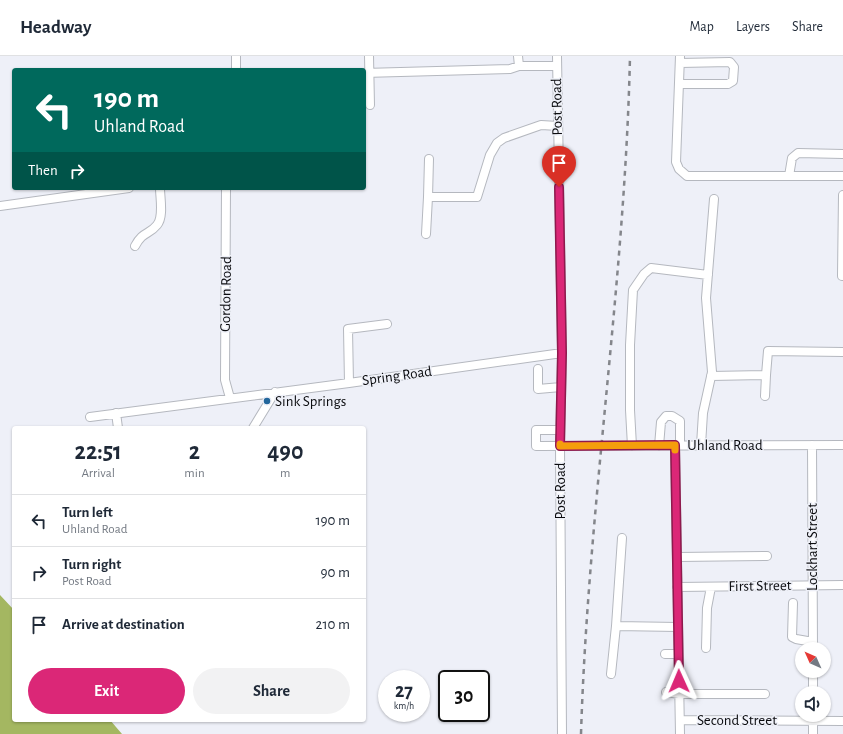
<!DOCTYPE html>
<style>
body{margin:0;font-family:"Alegreya Sans",sans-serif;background:#f2f2f3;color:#1f2937;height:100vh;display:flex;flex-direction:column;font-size:15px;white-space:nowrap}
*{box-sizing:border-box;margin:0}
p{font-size:13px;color:#747a83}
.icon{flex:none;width:22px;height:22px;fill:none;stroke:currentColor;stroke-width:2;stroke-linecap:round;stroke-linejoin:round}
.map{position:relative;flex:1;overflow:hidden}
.drawer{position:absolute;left:12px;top:370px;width:354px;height:296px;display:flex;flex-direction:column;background:#fff;border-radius:4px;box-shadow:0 1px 3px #0004}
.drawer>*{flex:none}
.banner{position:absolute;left:12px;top:12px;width:354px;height:122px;border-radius:4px;box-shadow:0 1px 3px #0004;background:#00695c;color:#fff;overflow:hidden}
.needle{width:26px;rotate:315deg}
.controls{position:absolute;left:795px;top:586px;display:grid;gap:8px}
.controls a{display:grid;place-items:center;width:36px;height:36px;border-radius:50%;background:#fff;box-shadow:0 1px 3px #0004;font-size:20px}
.speed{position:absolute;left:378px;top:614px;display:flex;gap:8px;font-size:20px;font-weight:700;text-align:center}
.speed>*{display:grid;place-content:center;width:52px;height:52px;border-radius:50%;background:#fff;box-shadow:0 1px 3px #0004;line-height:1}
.speed small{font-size:10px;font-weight:400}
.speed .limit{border:2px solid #111;border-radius:6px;background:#fff;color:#111}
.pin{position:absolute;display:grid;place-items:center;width:34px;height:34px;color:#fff;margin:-41px -17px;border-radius:50% 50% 50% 0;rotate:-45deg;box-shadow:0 0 4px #0007}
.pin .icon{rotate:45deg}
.me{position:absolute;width:44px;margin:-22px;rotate:359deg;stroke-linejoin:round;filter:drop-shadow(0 0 3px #0008)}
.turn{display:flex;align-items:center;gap:14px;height:84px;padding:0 16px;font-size:18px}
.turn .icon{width:52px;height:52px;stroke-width:2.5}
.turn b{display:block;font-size:28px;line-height:34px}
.then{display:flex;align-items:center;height:38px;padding:0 16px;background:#0003;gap:8px;font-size:15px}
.eta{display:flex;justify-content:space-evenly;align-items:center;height:68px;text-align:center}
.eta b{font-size:24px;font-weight:700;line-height:28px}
.button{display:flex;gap:8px;margin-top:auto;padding:8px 16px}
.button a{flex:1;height:46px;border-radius:24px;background:#db2777;color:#fff;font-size:16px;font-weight:700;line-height:46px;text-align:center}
.button a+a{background:#f2f2f3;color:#1f2937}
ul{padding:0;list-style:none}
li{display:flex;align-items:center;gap:12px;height:52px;padding:0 16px;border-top:1px solid #e0e1e3}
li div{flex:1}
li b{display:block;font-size:15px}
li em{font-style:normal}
header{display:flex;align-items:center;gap:24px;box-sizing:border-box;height:56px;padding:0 20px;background:#fff;border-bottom:1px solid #e0e1e3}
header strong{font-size:19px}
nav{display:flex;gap:22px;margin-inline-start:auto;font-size:14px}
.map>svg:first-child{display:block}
</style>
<header>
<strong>Headway</strong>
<nav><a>Map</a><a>Layers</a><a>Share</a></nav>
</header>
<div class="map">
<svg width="843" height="678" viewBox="0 0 843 678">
<rect width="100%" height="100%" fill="#eef0f8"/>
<path fill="#a4b761" d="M0,539L14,554V664H110L122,678H0Z"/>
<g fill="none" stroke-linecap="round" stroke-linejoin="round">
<defs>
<path id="minor" d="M369,0L370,49
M518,0L519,10
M557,0L562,297L560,390L562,678
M680,0L676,106L679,113L687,120H843
M236,14V0
M364,17L510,13L519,10H557
M679,28H728L733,25L734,11L730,6L680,7
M429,103L428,141H477L490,99L497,87L504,82L541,69L558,70
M789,120L792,102L798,97L843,98
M226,132L225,324L230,342
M0,150L129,132
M426,178L428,141
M135,190C143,175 149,179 157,169C164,161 160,142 160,132
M842,220L843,139
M538,313V333L561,331
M711,320L766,319L768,295L843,296
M349,327L348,273L387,268
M765,340L766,319
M116,357L118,372
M90,361L349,327L562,297
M253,372L275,336
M560,374H536V390L843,389
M675,389L680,678
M701,389L703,357L712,316L706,242L714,143
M812,389L813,593
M632,390L630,354V289L633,234L644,218L651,212L708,219
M659,390L661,366L666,360H672L680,365V389
M622,482L616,570L678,571
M677,501L767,500
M677,531L843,529
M793,547L792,581L796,583L813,586
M706,592L707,552L711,531
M665,598H678
M813,615V637
M611,618L616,570
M666,636L679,638H765
M813,659V678
M680,664L843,665"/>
</defs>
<use href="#minor" stroke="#b5b8bf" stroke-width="10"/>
<use href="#minor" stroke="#fff" stroke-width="8"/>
<path stroke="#84868b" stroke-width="2.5" stroke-dasharray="5 5" stroke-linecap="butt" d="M581,678C588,451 625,227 630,0"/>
</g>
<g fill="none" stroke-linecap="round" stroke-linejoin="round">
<defs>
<path id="route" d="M559,131L562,297L560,390L675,389L679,625"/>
</defs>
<use href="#route" stroke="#8e194d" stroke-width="10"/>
<use href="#route" stroke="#db2777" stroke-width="7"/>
<path stroke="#f59e0b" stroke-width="7" d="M560,388V390L675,389V394"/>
</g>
<circle fill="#23679c" stroke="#eef0f8" stroke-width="1.5" cx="267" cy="345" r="4"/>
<g text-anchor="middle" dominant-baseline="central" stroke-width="3" stroke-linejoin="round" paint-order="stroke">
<g font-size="15" fill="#0b0c0f" stroke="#eef0f8">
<text transform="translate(557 51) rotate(-91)">Post Road</text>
<text transform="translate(226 238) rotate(-89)">Gordon Road</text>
<text transform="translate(397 320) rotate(-8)">Spring Road</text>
<text x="725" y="389">Uhland Road</text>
<text transform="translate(560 435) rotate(-90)">Post Road</text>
<text transform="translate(812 491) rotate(-90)">Lockhart Street</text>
<text transform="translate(760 530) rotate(-1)">First Street</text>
<text x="737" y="664">Second Street</text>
</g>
<g font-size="15" fill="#0b0c0f" stroke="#eef0f8" text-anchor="start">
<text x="275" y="345">Sink Springs</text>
</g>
</g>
</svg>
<div class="controls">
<a><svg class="needle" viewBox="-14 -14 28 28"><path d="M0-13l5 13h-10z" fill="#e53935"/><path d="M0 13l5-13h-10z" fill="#747a83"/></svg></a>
<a><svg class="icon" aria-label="sound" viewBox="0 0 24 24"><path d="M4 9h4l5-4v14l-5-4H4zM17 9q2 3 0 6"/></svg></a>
</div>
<div class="speed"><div>27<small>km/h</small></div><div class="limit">30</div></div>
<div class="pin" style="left:559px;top:131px;background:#d93025"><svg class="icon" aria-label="arrive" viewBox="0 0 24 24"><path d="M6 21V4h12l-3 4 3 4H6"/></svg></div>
<svg class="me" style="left:679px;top:625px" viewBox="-20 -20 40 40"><path d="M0-17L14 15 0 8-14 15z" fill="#db2777" stroke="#fff" stroke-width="4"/></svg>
<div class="banner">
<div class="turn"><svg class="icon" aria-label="left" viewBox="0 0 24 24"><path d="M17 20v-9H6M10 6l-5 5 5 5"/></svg><div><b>190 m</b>Uhland Road</div></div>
<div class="then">Then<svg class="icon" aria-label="right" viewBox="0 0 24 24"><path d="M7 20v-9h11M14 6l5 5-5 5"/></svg></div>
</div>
<section class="drawer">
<div class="eta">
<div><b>22:51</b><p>Arrival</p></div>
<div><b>2</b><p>min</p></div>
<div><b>490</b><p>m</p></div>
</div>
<ul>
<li><svg class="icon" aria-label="left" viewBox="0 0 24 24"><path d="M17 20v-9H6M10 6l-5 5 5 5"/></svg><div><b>Turn left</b><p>Uhland Road</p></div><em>190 m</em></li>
<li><svg class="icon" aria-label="right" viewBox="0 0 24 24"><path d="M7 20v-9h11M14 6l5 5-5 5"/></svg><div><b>Turn right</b><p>Post Road</p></div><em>90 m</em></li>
<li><svg class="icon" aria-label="arrive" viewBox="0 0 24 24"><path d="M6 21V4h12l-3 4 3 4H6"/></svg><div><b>Arrive at destination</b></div><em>210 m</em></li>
</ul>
<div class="button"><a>Exit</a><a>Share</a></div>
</section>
</div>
